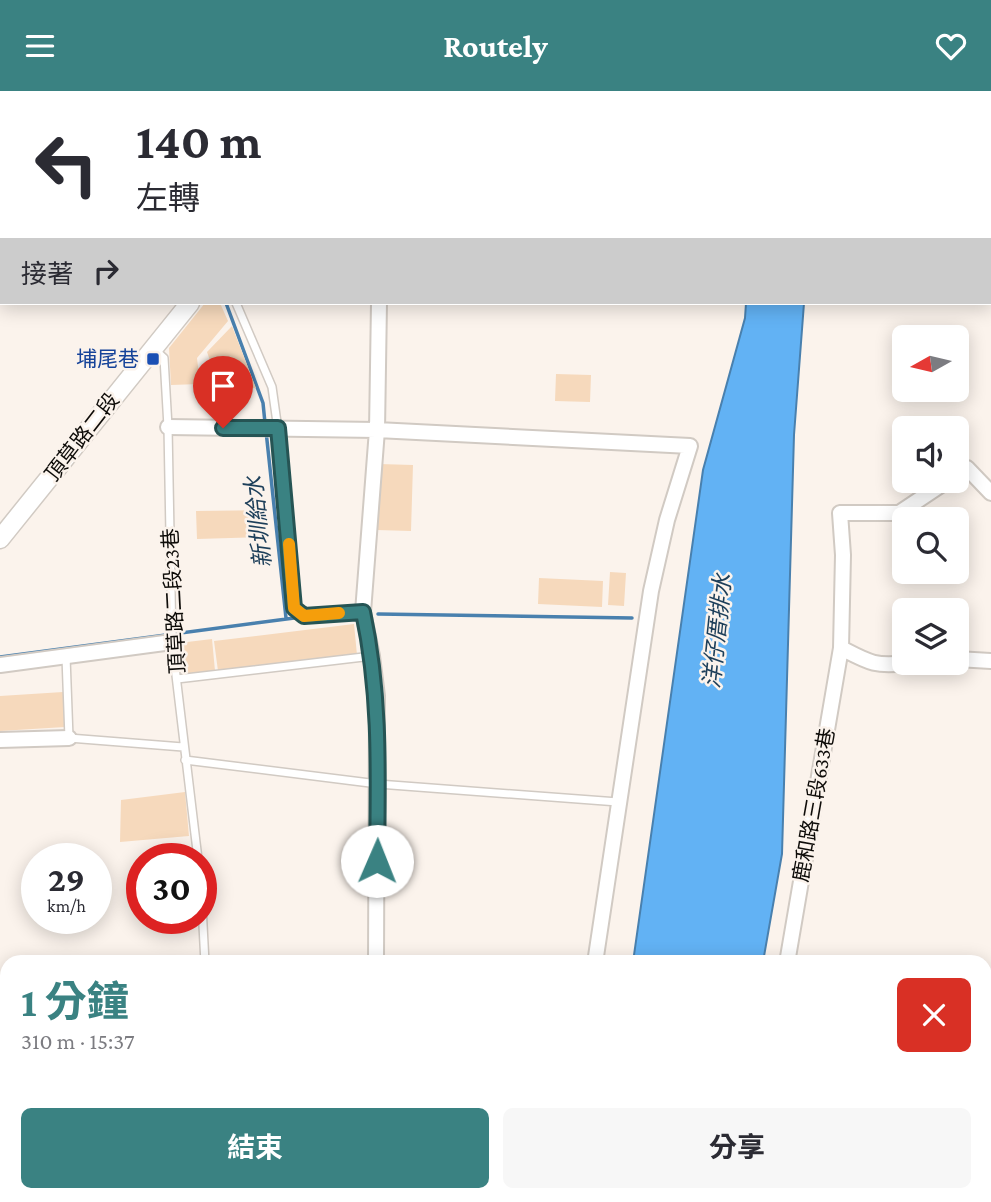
<!DOCTYPE html>
<html lang="zh-TW">
<meta charset="utf-8">
<style>
body{margin:0;font-family:"Crimson Pro","Noto Sans TC",serif;background:#f7f7f7;color:#2b2b33;height:100vh;display:flex;flex-direction:column;font-size:26px;white-space:nowrap}
*{box-sizing:border-box;margin:0}
p{font-size:23px;color:#7c7c81}
.icon{flex:none;width:38px;height:38px;fill:none;stroke:currentColor;stroke-width:2;stroke-linecap:round;stroke-linejoin:round}
.map{position:relative;flex:1;overflow:hidden}
.sheet{position:absolute;left:0px;top:864px;width:992px;height:247px;display:flex;flex-direction:column;background:#fff;border-radius:21px 21px 0 0;box-shadow:0 4px 18px #0003}
.sheet>*{flex:none}
.guide{position:absolute;left:0px;top:0px;width:992px;height:214px;box-shadow:0 4px 18px #0003;background:#fff;color:#2b2b33;overflow:hidden}
.needle{width:46px;rotate:262deg}
.tools{position:absolute;left:892px;top:234px;display:grid;gap:14px}
.tools a{display:grid;place-items:center;width:77px;height:77px;border-radius:10px;background:#fff;box-shadow:0 4px 18px #0003;font-size:35px}
.speed{position:absolute;left:21px;top:752px;display:flex;gap:14px;font-size:35px;font-weight:700;text-align:center}
.speed>*{display:grid;place-content:center;width:91px;height:91px;border-radius:50%;background:#fff;box-shadow:0 4px 18px #0003;line-height:1}
.speed small{font-size:18px;font-weight:400}
.speed .limit{border:10px solid #d22;background:#fff;color:#111}
.pin{position:absolute;display:grid;place-items:center;width:60px;height:60px;color:#fff;margin:-72px -30px;border-radius:50% 50% 50% 0;rotate:-45deg;box-shadow:0 0 7px #0007}
.pin .icon{rotate:45deg}
.me{position:absolute;width:77px;margin:-38px;rotate:1deg;stroke-linejoin:round;filter:drop-shadow(0 0 5px #0008)}
.turn{display:flex;align-items:center;gap:24px;height:147px;padding:0 21px;font-size:32px}
.turn .icon{width:91px;height:91px;stroke-width:2.5}
.turn b{display:block;font-size:49px;line-height:60px}
.then{display:flex;align-items:center;height:66px;padding:0 21px;background:#0003;gap:14px;font-size:26px}
.round{display:grid;place-items:center;flex:none;width:74px;height:74px;border-radius:10px;background:#f7f7f7}
.head{display:flex;align-items:center;justify-content:space-between;height:119px;padding:0 21px}
h1{font-size:42px;font-weight:700;line-height:52px;color:#3a8282}
.button{display:flex;gap:14px;margin-top:auto;padding:14px 21px}
.button a{flex:1;height:80px;border-radius:10px;background:#3a8282;color:#fff;font-size:28px;font-weight:700;line-height:80px;text-align:center}
.button a+a{background:#f7f7f7;color:#2b2b33}
header{display:flex;justify-content:space-between;align-items:center;height:91px;padding:0 21px;background:#3a8282;color:#fff;font-size:32px;font-weight:700}
.map>svg:first-child{display:block}
</style>
<header><svg class="icon" aria-label="menu" viewBox="0 0 24 24"><path d="M4 6h16M4 12h16M4 18h16"/></svg>Routely<svg class="icon" aria-label="heart" viewBox="0 0 24 24"><path d="M12 20l-8-8c-3-5 5-10 8-4 3-6 11-1 8 4z"/></svg></header>
<div class="map">
<svg width="991" height="1111" viewBox="0 0 991 1111">
<rect width="100%" height="100%" fill="#fbf3ec"/>
<path fill="#62b2f4" stroke="#4980ae" stroke-width="2" d="M746,212H804L794,344L782,763L763,871H633L703,379L745,227Z
M596,1104H722L721,1111H595Z"/>
<g fill="none" stroke-linecap="round" stroke-linejoin="round">
<path stroke="#4980ae" stroke-width="3.5" d="M150,0L151,2
M226,212L263,312L265,332
M266,340L286,527
M378,523L632,527
M0,566L302,526"/>
</g>
<path fill="#f6d9bc" d="M205,212H220L228,230L197,267L200,293L171,294L169,257Z
M232,235L256,297L220,298L207,261Z
M556,283L591,284L590,311L555,310Z
M379,373L413,374L411,440L377,439Z
M266,419L267,446L197,448L196,420Z
M610,481L626,482L624,515L608,514Z
M539,487L603,490L602,516L538,513Z
M354,533L357,564L218,580L214,550Z
M212,548L215,580L183,583L179,552Z
M63,601L65,636L0,640V605Z
M185,701L189,745L120,751L121,709Z
M387,866L423,870V872H387Z
M173,1104H208V1111H174Z"/>
<g fill="none" stroke-linecap="round" stroke-linejoin="round">
<defs>
<path id="service" d="M142,0L143,2
M434,0V2
M236,212L272,296L280,353L294,517L304,525L362,521
M153,257L164,267L168,336L172,551L198,768
M66,566L69,647L183,656
M177,588L372,565
M185,669L378,693L618,711
M201,796L205,872
M985,883H991
M0,918H7
M0,1074L1,1049
M169,1104V1111
M214,1111V1104"/>
<path id="minor" d="M168,336L377,339L690,355L667,429L651,500L595,872
M957,384L967,377L991,402
M841,557C868,571 875,576 906,572
M957,568L991,570
M0,574L172,551
M0,649L69,647
M376,872L377,605L372,565L363,521L377,339L379,212
M787,872L841,557L843,464L840,422H899L947,390
M375,1111V1104
M556,1111L557,1104
M752,1111L753,1104"/>
<path id="tertiary" d="M472,2L475,0
M0,448L190,212"/>
<path id="secondary" d="M978,0L979,2
M990,17L991,18"/>
</defs>
<use href="#service" stroke="#d1cac3" stroke-width="10"/>
<use href="#minor" stroke="#d1cac3" stroke-width="18"/>
<use href="#tertiary" stroke="#d1cac3" stroke-width="21"/>
<use href="#secondary" stroke="#d1cac3" stroke-width="23"/>
<use href="#service" stroke="#fff" stroke-width="7"/>
<use href="#minor" stroke="#fff" stroke-width="14"/>
<use href="#tertiary" stroke="#fff" stroke-width="18"/>
<use href="#secondary" stroke="#fff" stroke-width="19"/>
</g>
<g fill="none" stroke-linecap="round" stroke-linejoin="round">
<defs>
<path id="route" d="M223,337H278L294,517L304,525L363,521C381,605 378,685 377,770"/>
</defs>
<use href="#route" stroke="#265454" stroke-width="18"/>
<use href="#route" stroke="#3a8282" stroke-width="12"/>
<path stroke="#f59e0b" stroke-width="12" d="M289,453L294,517L304,525L339,522"/>
</g>
<rect fill="#1a4fb4" stroke="#fbf3ec" stroke-width="2.5" x="146" y="261" width="14" height="14" rx="3.5"/>
<g text-anchor="middle" dominant-baseline="central" stroke-width="5" stroke-linejoin="round" paint-order="stroke">
<g font-size="21" fill="#164399" stroke="#fbf3ec" text-anchor="end">
<text x="139" y="268">埔尾巷</text>
</g>
<g font-size="21" fill="#0e0c09" stroke="#fbf3ec">
<text transform="translate(82 346) rotate(-52)">頂草路二段</text>
<text transform="translate(174 510) rotate(-93)">頂草路二段23巷</text>
<text transform="translate(814 714) rotate(-80)">鹿和路三段633巷</text>
</g>
<g font-size="23" font-style="italic" fill="#1c3e59" stroke="#fbf3ec">
<text transform="translate(258 431) rotate(-96)">新圳給水</text>
<text transform="translate(717 540) rotate(-84)">洋仔厝排水</text>
</g>
</g>
</svg>
<div class="tools">
<a><svg class="needle" viewBox="-14 -14 28 28"><path d="M0-13l5 13h-10z" fill="#e53935"/><path d="M0 13l5-13h-10z" fill="#7c7c81"/></svg></a>
<a><svg class="icon" aria-label="sound" viewBox="0 0 24 24"><path d="M4 9h4l5-4v14l-5-4H4zM17 9q2 3 0 6"/></svg></a>
<a><svg class="icon" aria-label="search" viewBox="0 0 24 24"><circle cx="10" cy="10" r="6"/><path d="M15 15l6 6"/></svg></a>
<a><svg class="icon" aria-label="layers" viewBox="0 0 24 24"><path d="M12 4l9 5-9 5-9-5zM3 14l9 5 9-5"/></svg></a>
</div>
<div class="speed"><div>29<small>km/h</small></div><div class="limit">30</div></div>
<div class="pin" style="left:223px;top:337px;background:#d93025"><svg class="icon" aria-label="arrive" viewBox="0 0 24 24"><path d="M6 21V4h12l-3 4 3 4H6"/></svg></div>
<svg class="me" style="left:377px;top:770px" viewBox="-20 -20 40 40"><circle r="19" fill="#fff"/><path d="M0-13L10 11 0 6-10 11z" fill="#3a8282"/></svg>
<div class="guide">
<div class="turn"><svg class="icon" aria-label="left" viewBox="0 0 24 24"><path d="M17 20v-9H6M10 6l-5 5 5 5"/></svg><div><b>140 m</b>左轉</div></div>
<div class="then">接著<svg class="icon" aria-label="right" viewBox="0 0 24 24"><path d="M7 20v-9h11M14 6l5 5-5 5"/></svg></div>
</div>
<section class="sheet">
<div class="head"><div><h1>1 分鐘</h1><p>310 m · 15:37</p></div><a class="round" style="background:#d93025;color:#fff"><svg class="icon" aria-label="close" viewBox="0 0 24 24"><path d="M6 6l12 12M18 6L6 18"/></svg></a></div>
<div class="button"><a>結束</a><a>分享</a></div>
</section>
</div>
